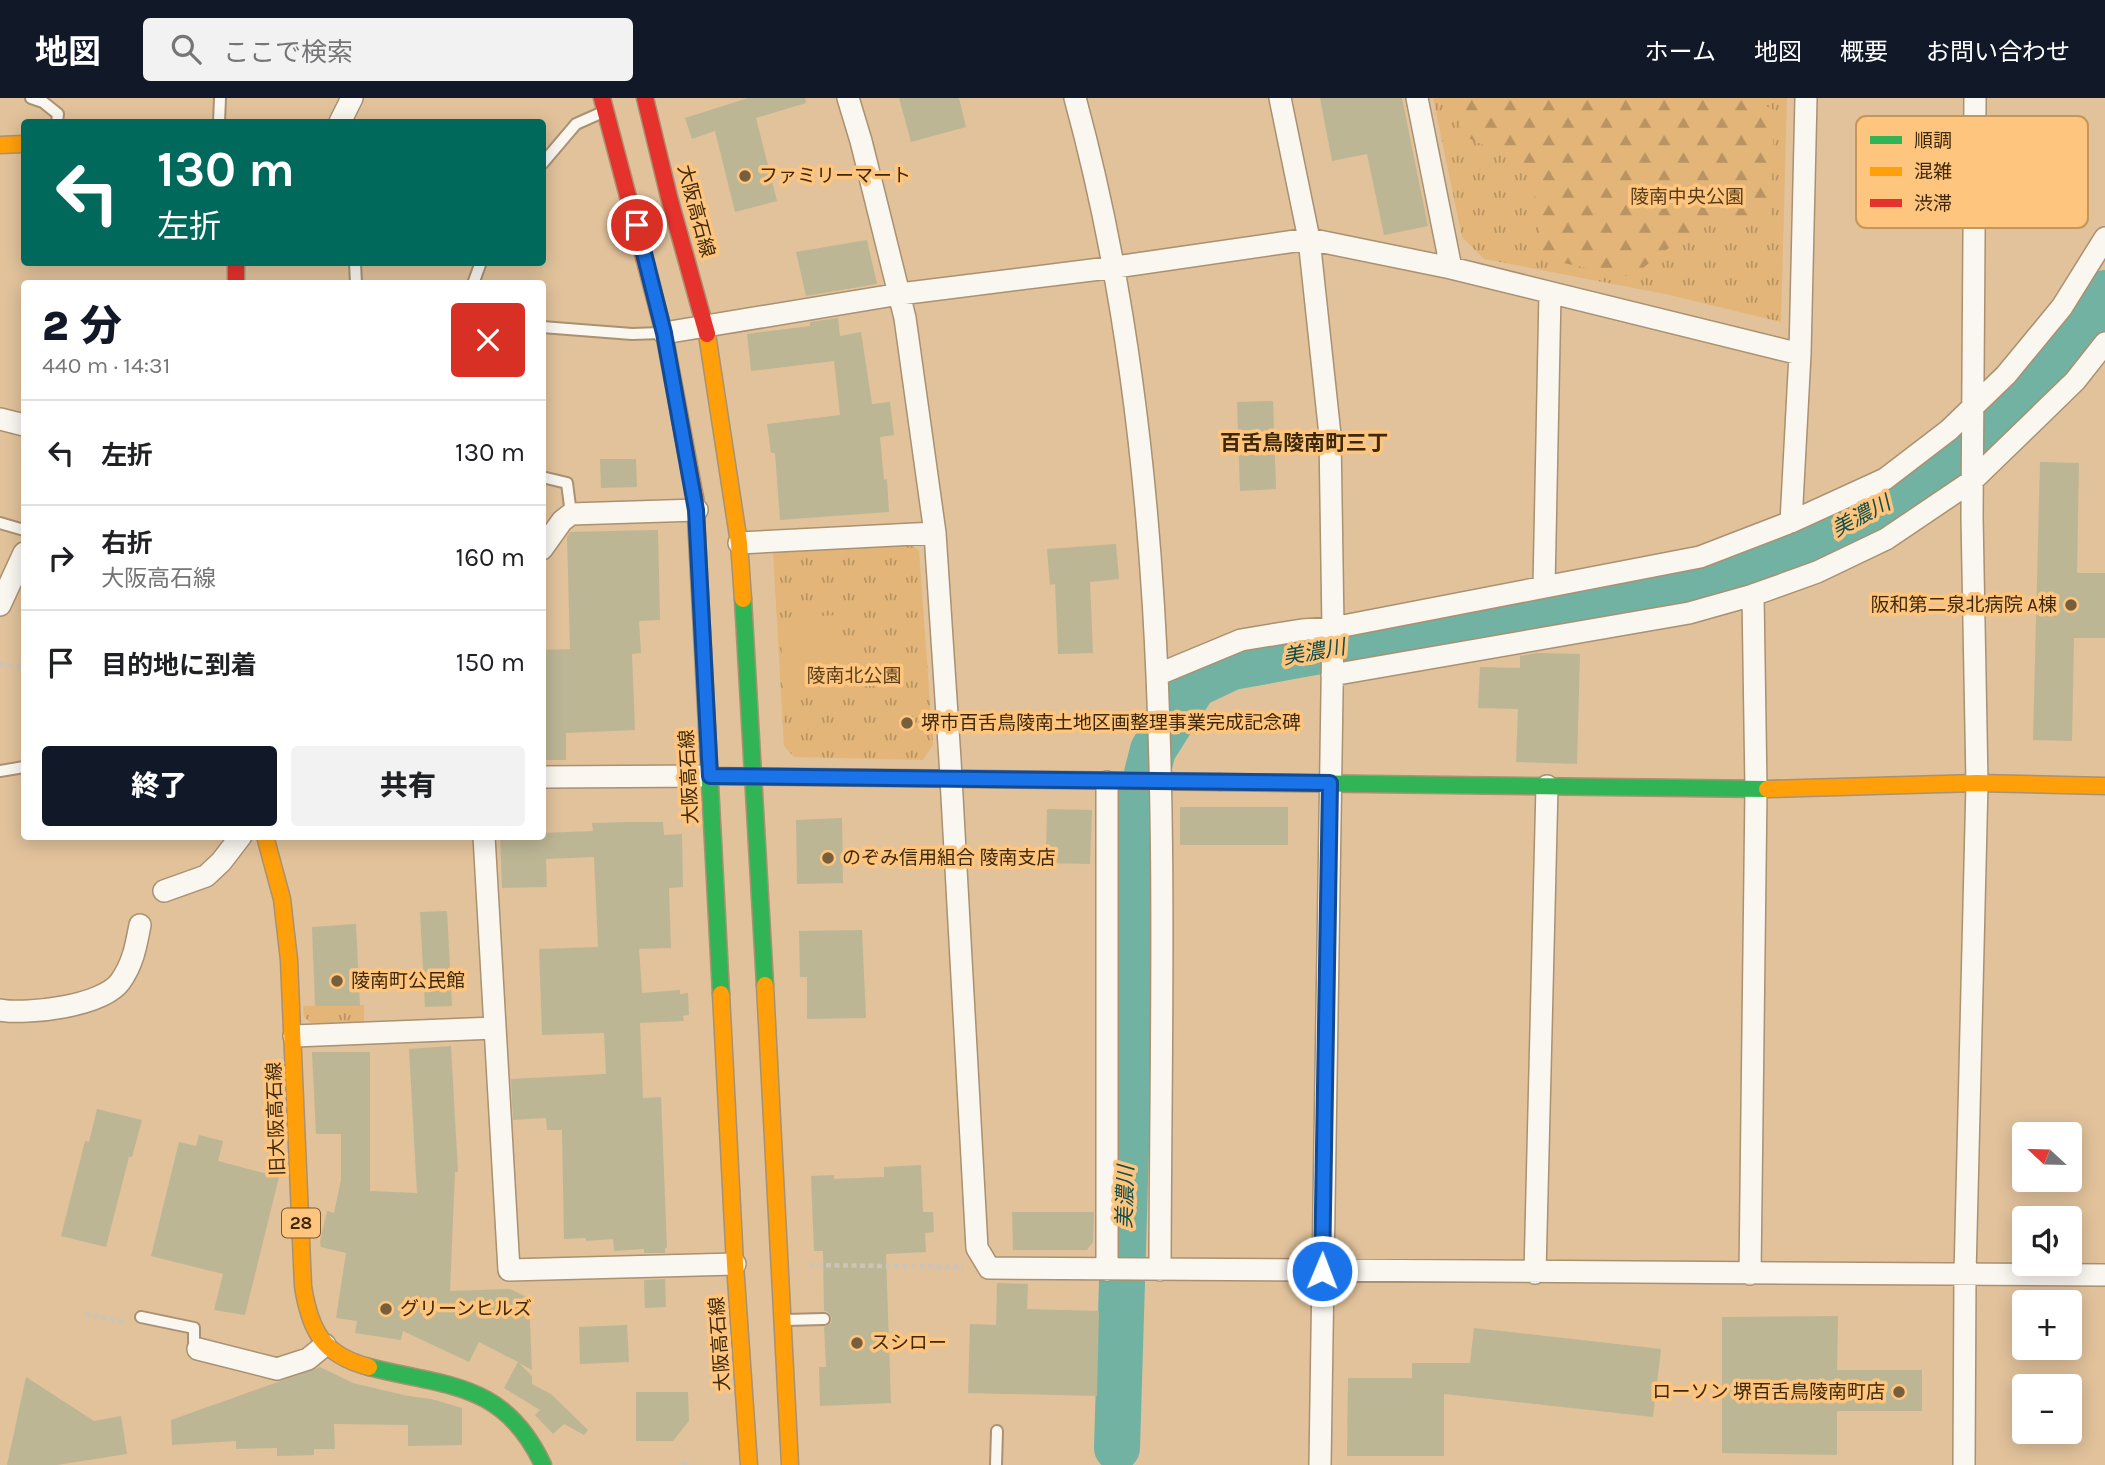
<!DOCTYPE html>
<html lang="ja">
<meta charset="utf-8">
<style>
body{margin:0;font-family:Karla,"Noto Sans JP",sans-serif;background:#f2f2f2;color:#202124;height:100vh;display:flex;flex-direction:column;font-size:26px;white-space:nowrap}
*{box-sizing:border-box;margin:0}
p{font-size:23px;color:#757577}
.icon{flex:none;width:38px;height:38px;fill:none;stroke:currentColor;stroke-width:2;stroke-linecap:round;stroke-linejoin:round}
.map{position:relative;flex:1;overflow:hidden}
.side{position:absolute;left:21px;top:182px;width:525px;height:560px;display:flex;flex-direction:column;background:#fff;border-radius:7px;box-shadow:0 4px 18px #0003}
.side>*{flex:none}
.guide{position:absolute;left:21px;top:21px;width:525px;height:147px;border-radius:7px;box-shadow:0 4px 18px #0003;background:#00695c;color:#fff;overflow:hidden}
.needle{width:46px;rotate:292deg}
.tools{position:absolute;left:2012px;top:1024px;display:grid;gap:14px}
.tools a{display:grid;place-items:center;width:70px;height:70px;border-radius:7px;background:#fff;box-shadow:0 4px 18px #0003;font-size:35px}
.pin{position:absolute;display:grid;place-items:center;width:60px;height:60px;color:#fff;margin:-30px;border:4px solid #fff;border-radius:50%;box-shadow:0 2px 7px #0007}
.me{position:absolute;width:77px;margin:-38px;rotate:1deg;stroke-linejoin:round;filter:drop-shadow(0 0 5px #0008)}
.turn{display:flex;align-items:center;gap:24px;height:147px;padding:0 21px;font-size:32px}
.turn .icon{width:91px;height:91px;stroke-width:2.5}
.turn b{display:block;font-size:49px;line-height:60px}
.round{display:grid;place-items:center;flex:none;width:74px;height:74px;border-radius:7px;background:#f2f2f2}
.head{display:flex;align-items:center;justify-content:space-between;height:119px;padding:0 21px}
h1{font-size:42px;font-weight:800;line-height:52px;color:#111827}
.cta{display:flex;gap:14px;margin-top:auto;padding:14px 21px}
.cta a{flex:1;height:80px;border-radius:7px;background:#111827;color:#fff;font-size:28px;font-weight:800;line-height:80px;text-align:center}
.cta a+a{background:#f2f2f2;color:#202124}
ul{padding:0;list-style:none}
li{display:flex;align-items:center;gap:21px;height:105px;padding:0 21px;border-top:2px solid #e0e0e0}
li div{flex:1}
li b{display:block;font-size:26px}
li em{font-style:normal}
header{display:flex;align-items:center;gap:42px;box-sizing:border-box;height:98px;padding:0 35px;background:#111827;color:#fff}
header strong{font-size:33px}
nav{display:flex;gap:38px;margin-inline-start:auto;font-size:24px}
.search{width:490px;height:63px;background:#f2f2f2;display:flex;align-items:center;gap:18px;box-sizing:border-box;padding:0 24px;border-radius:7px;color:#757577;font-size:26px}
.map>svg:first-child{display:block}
</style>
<header>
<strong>地図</strong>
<div class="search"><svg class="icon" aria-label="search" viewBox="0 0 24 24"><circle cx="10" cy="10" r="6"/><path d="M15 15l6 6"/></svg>ここで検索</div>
<nav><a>ホーム</a><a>地図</a><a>概要</a><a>お問い合わせ</a></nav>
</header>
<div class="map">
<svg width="2105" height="1367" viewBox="0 0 2105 1367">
<defs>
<pattern id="grass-tufts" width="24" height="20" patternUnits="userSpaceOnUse" patternTransform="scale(1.75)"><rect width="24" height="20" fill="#e3b578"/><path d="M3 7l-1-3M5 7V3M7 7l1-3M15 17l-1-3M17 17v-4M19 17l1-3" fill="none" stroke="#b99361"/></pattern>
<pattern id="forest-firs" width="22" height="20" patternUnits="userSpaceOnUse" patternTransform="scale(1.75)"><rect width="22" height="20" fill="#e3b578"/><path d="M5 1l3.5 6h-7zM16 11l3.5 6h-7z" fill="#b99361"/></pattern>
</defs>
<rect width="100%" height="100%" fill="#e1c29b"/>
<path fill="url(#grass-tufts)" d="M1433,0H1787L1781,224L1665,196L1484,161L1462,139Z
M911,446L919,453L933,647L923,662L794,659L784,648L773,454Z
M364,907V925H311L304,919L303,908Z"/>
<path fill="url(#forest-firs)" d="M1455,0H1750L1774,12L1771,121L1708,120L1631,179L1544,161L1530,69L1462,37Z"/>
<path fill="#e3b578" d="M839,517L843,594L784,597L780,520Z"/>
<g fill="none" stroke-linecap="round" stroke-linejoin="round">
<path stroke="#72b2a3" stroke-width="46" d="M1117,1350L1136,719L1153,652L1194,587L1232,569L1624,498L1752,466L1808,445L1875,414L1939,371L2026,300L2082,234L2105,195"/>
</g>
<path fill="#bcb695" d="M748,0H805L806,5L756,20L777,103L735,114L715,33L692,41L685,20Z
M899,0H959L966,29L911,44Z
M1320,0H1402L1428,128L1384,137L1367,56L1332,63Z
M867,142L877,186L806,198L796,154Z
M838,220L840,238L861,234L872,306L890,304L894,337L880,339L884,382L887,381L889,414L780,422L775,355H771L767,326L840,317L834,263L751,273L747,236L810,228V224Z
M1273,303L1276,391L1240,393L1237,304Z
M600,361H636L637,389L601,390Z
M2040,364L2079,365L2077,475H2105V540H2074L2072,643L2033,642Z
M658,432L660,522L639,523L641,555L632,556L635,632L566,635V662H542V552L570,551L567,439L570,434Z
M1116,446L1119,481L1090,484L1093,555L1058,556L1055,486L1050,487L1047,451Z
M1537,555L1580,556L1577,666L1516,664L1518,611L1478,610L1480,569L1520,570V558Z
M1180,709H1288V747H1180Z
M1047,711L1092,712L1090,766L1046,765Z
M842,720L843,785L797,786L796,722Z
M630,724H663L664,737L682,736L683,789L669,790L671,850L639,851L642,895L680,892V896L688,895L689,917L683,918L684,923L640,925L643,1000L661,999L667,1150H665V1155H644V1151L614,1153L613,1141L586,1143V1140L564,1141L562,1032H547L546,1020L513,1022L511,981L606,976L604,935L542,937L539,851L598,849L594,759L546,761L547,789L502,790L500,738H542V735L593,733L592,725Z
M447,813L452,908L425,909L420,814Z
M356,826L360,908H315L312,829Z
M862,832L866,920L807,921V879H800L799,833Z
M451,948L458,1074H455L450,1193L510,1191L529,1200L532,1272L519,1265L532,1278V1286L551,1296L588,1332L584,1337L564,1326L553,1336L535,1317L540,1312L504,1290L518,1264L479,1244L469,1264L403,1233L401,1242L355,1235L357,1223L336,1220L346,1155L321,1149L320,1144L327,1113L334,1115L341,1082V1036H316L312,954H370V1093L417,1095L409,951Z
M97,1011L142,1022L132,1059H129L106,1149L61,1138L85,1043L89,1044Z
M199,1037L223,1043L218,1063L279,1079L245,1217L214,1212L223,1176L151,1158L179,1044L196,1048Z
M921,1067L923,1114H933L934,1134L925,1135L926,1154L886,1156L891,1305L820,1308L819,1269H826L824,1229L831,1225L832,1220L828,1214L824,1213L823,1153H814L811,1078L834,1077V1081L884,1079V1069Z
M1012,1114H1094L1093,1144L1087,1152H1013Z
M665,1181L666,1209L645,1210L644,1182Z
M997,1185L1028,1186L1027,1211L1099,1213L1097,1298L968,1295L970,1226L996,1227Z
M1838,1218L1837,1272H1922V1313H1837V1357L1722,1355V1219Z
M627,1227L629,1264L580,1266L579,1229Z
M1474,1230L1661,1251L1653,1319L1444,1296V1358H1347L1348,1280H1412V1265H1470Z
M320,1269L353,1285L408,1298L431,1301L462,1310V1347L408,1348V1327L334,1326L335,1351H314V1357L277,1358V1350L236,1351V1343L172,1347L171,1322Z
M26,1279L94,1323L121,1318L127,1356L57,1367H7Z
M636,1294H688L689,1323L673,1343H636Z"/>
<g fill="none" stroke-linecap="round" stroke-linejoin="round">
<defs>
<path id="lane" d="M31,0L43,4L58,16L57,24
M219,24L220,0
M542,66L576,26L603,14
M355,164L356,186
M473,186L481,164
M542,229L632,236L661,235
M542,379L567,385L571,416
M0,425L24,432
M0,673L24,669
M141,1219L194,1230V1243L198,1251
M785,1222L824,1221
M996,1367L997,1333"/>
<path id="street" d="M848,0L861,43L905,220L935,435L950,662L977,1150L989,1170L2105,1177
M1075,0C1180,383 1161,779 1160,1172
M1280,0L1309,141L1330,337L1333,530L1320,1367
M1417,0L1451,170
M340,24L352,0
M664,235L900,196L1116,169L1309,141L1451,170L1800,256
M0,321L24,327
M1791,424L1800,256L1806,0
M739,445L935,435
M542,451L562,423L571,416L697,412
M1544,489L1550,195
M0,507L24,455
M1159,576L1241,542L1302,532L1333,530L1700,459L1791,424L1885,381L1949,332L2006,277L2062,209L2105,140
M1332,577L1689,515L1753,497L1817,474L1886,441L1972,383L2075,283L2105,245
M542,679L710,678
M1107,684V1172
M484,738L509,1172L735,1166
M164,793L206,778L221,764L241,738
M0,912C28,917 102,908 120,884C133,866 136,848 140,827
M294,938L495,930
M1535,1175L1547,688
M1750,1176L1756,691L1753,497
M198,1251L277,1271L308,1261L325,1247
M1964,1367L1965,1177L1977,685L1972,418L1975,0"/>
<path id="fast" d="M695,400L721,896
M743,501L765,887
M1220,684L1767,691
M369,1269C446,1289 504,1283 543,1367"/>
<path id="slow" d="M0,47L24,46
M707,236L739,445L743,501
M710,678L1220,684
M1767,691L1977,685L2105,688
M265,738L282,801L289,862L303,1188C310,1233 323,1257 369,1269
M765,887L790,1367
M721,896L735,1166L749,1367"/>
<path id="jam" d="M602,0L664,235L695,400
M645,0L669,99L707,236
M236,164V186"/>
</defs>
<use href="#lane" stroke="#a99171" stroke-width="14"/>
<use href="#street" stroke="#a99171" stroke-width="24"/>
<use href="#fast" stroke="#a99171" stroke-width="19"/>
<use href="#slow" stroke="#a99171" stroke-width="19"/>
<use href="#jam" stroke="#a99171" stroke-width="19"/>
<path stroke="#cdc4b8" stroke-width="4.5" stroke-dasharray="5 3.5" stroke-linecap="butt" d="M0,566L24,569
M809,1167L964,1169
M85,1216L124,1224
M682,1367L688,1365"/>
<use href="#lane" stroke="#faf6f0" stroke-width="10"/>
<use href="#street" stroke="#faf6f0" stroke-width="21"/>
<use href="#fast" stroke="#30b455" stroke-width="16"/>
<use href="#slow" stroke="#ff9f0a" stroke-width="16"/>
<use href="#jam" stroke="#e5322d" stroke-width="16"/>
</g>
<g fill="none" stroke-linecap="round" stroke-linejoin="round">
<defs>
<path id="route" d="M637,127L664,235L696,412L710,678L1330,685L1322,1173"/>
</defs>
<use href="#route" stroke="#114b97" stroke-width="18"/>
<use href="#route" stroke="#1a73e8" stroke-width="12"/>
</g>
<g fill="#775e3c" stroke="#fec57e" stroke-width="2.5">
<circle cx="745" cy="78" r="7"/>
<circle cx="2071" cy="507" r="7"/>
<circle cx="907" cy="625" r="7"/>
<circle cx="828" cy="760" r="7"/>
<circle cx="337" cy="883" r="7"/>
<circle cx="386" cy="1211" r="7"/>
<circle cx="857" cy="1245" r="7"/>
<circle cx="1899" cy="1294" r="7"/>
</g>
<g text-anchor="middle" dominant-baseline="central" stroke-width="7" stroke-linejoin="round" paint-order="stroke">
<rect fill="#fec57e" stroke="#78572c" stroke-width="2" x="282" y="1110.5" width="38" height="29" rx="5"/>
<g font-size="18" font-weight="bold" fill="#3e2809">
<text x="301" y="1125">28</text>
</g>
<g font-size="19" fill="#3e2809" stroke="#fec57e" text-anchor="start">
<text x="759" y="78">ファミリーマート</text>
<text x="2057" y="507" text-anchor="end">阪和第二泉北病院 A棟</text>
<text x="921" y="625">堺市百舌鳥陵南土地区画整理事業完成記念碑</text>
<text x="842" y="760">のぞみ信用組合 陵南支店</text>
<text x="351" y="883">陵南町公民館</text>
<text x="400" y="1211">グリーンヒルズ</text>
<text x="871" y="1245">スシロー</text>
<text x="1885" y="1294" text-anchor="end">ローソン 堺百舌鳥陵南町店</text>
</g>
<g font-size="19" fill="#573e1c" stroke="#fec57e">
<text x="1687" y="99">陵南中央公園</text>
<text x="854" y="578">陵南北公園</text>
</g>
<g font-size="19" fill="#3e2809" stroke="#fec57e">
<text transform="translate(696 113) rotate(75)">大阪高石線</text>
<text transform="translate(689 679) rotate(-93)">大阪高石線</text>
<text transform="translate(276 1021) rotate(-92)">旧大阪高石線</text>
<text transform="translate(720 1246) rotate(-94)">大阪高石線</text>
</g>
<g font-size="21" font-weight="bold" fill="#3e2809" stroke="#fec57e">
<text x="1304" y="345">百舌鳥陵南町三丁</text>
</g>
<g font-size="21" font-style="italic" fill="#114e4c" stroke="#fec57e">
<text transform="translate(1861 418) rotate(-28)">美濃川</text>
<text transform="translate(1314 554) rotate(-10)">美濃川</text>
<text transform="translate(1125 1099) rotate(-88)">美濃川</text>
</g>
</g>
<rect x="1856" y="18" width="232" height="112" rx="10" fill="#fec57e" stroke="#c4965b" stroke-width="2"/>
<rect x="1870" y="38" width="32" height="8" fill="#30b455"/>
<rect x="1870" y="69" width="32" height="9" fill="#ff9f0a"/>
<rect x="1870" y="101" width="32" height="8" fill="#e5322d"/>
<g font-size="19" fill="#3e2809">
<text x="1914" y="49">順調</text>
<text x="1914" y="80">混雑</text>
<text x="1914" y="112">渋滞</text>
</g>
</svg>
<div class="tools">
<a><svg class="needle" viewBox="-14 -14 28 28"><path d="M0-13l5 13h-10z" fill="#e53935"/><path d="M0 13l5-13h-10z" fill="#757577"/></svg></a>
<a><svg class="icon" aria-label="sound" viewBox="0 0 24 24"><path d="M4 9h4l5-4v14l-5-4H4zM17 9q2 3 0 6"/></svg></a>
<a>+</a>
<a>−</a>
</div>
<div class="pin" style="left:637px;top:127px;background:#d93025"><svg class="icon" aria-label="arrive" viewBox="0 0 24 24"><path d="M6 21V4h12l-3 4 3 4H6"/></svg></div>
<svg class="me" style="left:1322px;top:1173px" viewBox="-20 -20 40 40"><circle r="17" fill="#1a73e8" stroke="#fff" stroke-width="3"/><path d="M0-11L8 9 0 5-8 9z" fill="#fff"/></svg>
<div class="guide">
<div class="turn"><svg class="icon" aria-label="left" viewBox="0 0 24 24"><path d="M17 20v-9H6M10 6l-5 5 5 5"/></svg><div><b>130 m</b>左折</div></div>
</div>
<section class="side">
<div class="head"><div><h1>2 分</h1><p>440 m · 14:31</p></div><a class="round" style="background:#d93025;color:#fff"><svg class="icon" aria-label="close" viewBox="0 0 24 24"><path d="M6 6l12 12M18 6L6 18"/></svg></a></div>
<ul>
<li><svg class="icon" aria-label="left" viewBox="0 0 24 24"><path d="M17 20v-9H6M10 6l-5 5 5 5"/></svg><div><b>左折</b></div><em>130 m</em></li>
<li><svg class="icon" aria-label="right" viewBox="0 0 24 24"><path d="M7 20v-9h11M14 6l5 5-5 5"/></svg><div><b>右折</b><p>大阪高石線</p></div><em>160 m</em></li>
<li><svg class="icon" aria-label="arrive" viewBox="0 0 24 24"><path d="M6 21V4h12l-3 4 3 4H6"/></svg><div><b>目的地に到着</b></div><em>150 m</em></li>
</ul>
<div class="cta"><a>終了</a><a>共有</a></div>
</section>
</div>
